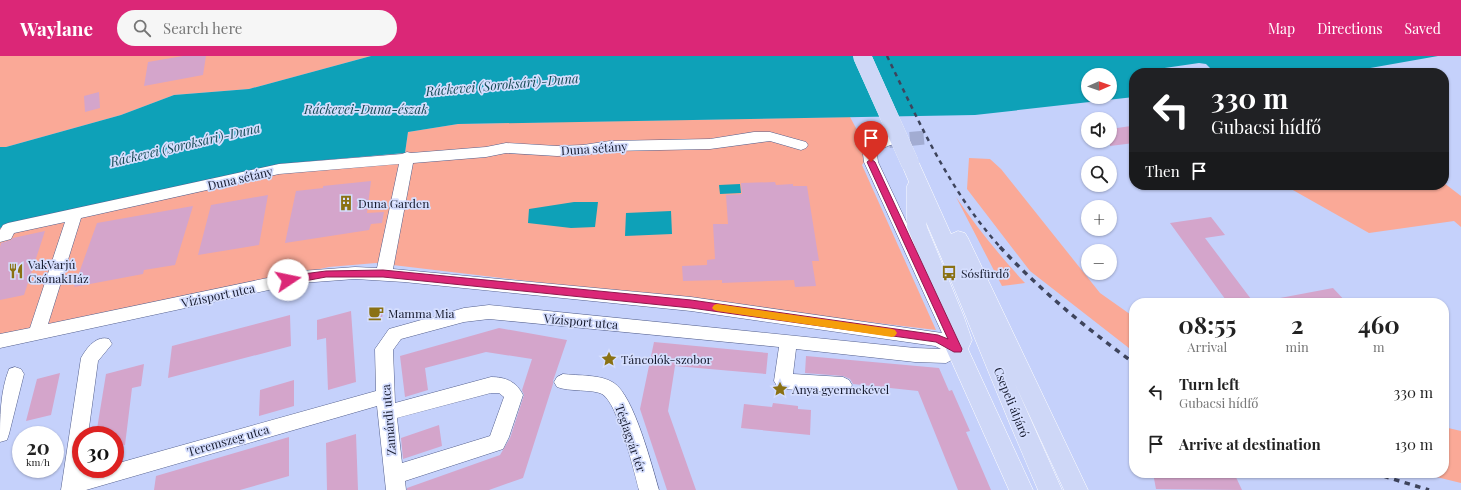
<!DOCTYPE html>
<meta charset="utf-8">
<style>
body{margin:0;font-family:"Playfair Display",serif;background:#f6f6f6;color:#222;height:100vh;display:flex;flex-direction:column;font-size:15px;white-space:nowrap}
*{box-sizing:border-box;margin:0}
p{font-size:13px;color:#767676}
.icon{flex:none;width:22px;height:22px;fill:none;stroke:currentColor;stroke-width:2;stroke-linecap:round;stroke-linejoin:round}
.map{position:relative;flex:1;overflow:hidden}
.details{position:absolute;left:1129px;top:242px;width:320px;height:180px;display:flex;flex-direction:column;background:#fff;border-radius:16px;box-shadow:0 1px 3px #0004}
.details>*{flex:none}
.guide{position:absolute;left:1129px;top:12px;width:320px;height:122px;border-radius:16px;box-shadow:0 1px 3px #0004;background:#202124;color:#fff;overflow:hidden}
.needle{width:26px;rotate:88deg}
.controls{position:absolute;left:1081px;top:12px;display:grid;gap:8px}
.controls a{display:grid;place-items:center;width:36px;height:36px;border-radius:50%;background:#fff;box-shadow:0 1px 3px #0004;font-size:20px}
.speed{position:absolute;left:12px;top:370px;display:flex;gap:8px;font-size:20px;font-weight:700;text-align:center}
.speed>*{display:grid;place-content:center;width:52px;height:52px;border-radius:50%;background:#fff;box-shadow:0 1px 3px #0004;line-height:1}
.speed small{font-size:10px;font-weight:400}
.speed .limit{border:6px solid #d22;background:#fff;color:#111}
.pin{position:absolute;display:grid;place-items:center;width:34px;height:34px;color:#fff;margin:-41px -17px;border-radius:50% 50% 50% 0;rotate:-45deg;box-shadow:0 0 4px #0007}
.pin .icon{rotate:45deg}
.me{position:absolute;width:44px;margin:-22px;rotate:79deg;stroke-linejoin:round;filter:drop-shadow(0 0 3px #0008)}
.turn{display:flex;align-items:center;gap:14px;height:84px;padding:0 16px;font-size:18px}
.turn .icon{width:52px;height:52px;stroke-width:2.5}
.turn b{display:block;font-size:28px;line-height:34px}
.then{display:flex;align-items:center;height:38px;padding:0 16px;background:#0003;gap:8px;font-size:15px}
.eta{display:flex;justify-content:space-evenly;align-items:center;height:68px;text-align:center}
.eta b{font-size:24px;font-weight:700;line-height:28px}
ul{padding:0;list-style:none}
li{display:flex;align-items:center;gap:12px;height:52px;padding:0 16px}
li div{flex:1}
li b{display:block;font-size:15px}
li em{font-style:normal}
header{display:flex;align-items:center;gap:24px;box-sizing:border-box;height:56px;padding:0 20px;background:#db2777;color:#fff}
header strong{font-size:19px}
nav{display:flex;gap:22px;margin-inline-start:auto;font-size:14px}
.search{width:280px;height:36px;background:#f6f6f6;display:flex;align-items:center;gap:10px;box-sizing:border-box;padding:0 14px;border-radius:22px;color:#767676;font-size:15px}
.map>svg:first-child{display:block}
</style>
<header>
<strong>Waylane</strong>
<div class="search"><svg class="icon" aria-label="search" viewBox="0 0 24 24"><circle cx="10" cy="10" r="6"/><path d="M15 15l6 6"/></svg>Search here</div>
<nav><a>Map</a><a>Directions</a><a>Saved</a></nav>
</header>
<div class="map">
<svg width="1461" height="434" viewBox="0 0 1461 434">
<rect width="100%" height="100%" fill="#c5d1fb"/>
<path fill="#faa997" d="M0,0H371L249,33L174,39L121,59L6,91H0Z
M850,61L870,98L862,109L936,274L376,207L329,211L0,282V172L279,108L405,97L408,76L458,68Z
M969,102L990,103L1001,113L1100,237L1134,261V296L1030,215L967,133Z
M1444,127L1461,140V171L1454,165L1369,177L1284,129H1444Z
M956,141C977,172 1000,200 1025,227L1002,230Z
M1444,371L1461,375V427L1420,417H1444Z"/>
<path fill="#0ea1b8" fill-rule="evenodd" d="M371,0H1438L1342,17H1134V41L975,59L458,68L408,76L405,97L279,108L0,172V91H6L121,59L174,39L249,33ZM1088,19H1110V41H1088Z
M740,128L741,137L720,138L719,129Z
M574,146H598L595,171L571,172L528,167L529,153Z
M671,155L672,178L625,180L626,157Z"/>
<path fill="#c5d1fb" d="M1199,7L1206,8L1210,12L1207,14L1191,17H1142L1144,15Z"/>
<path fill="#d4a5cb" d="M183,0H206L203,19L144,30L148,6Z
M99,36L100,52L85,56L84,40Z
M1131,70L1134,74V87L1110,90V73Z
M371,125L367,157L384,156L382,167L371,168L369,174L285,187L296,135L323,132V130Z
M775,126L776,129L793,128V130H807L819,205H812L816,230L795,231L794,224L722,227V224L683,225L682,210L707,209V204L715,203L713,168H728L726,139L742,138L741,127Z
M268,139L259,189L198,199L211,149Z
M193,150L175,209L144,214L143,218L74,231L97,167Z
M1211,161L1225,179L1205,182L1254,247H1228L1170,167Z
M45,175L24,239L0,244V191L1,187L11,184L13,182Z
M1333,232L1347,247H1281L1280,242Z
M384,250L382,262L368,263L370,252Z
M351,255L356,326L328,334L326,282L317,284V264Z
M290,259L291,290L168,322L172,290Z
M499,272L567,284L553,325V328L523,422L489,434H407V432L500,399L510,382L524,339L522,334L532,303L486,296L425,312L428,334L405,341L400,300Z
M654,286L768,297L766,318L675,310L668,355L696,434H667L640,353Z
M806,300L939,312L949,335L952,334L970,375L966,376L991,434H958L918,335L853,328L850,323L843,320L805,317Z
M144,308L141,330L132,332L125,389L115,392V379H96L106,318Z
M60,317L51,359L26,365L37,323Z
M294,324V350L259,360L260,334Z
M773,347L798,350V353L811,354L810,379L741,372L744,348L772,351Z
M439,369L442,390L403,403L401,382Z
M356,378L358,434H327L326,387Z
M289,381V420L240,434H154L156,420Z
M1153,417H1234L1242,434L1156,433Z"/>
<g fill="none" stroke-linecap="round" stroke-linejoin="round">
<path stroke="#a2acd2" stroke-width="14" stroke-dasharray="14 7" stroke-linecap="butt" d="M889,85L930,81"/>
<defs>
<path id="minor" d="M754,76H770L806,86L808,89L806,92L801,94L770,85L710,93L610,95L583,99L557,100L506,97L486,101L413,107L393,213L691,241L942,277L864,106L863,98C870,87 881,78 894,82L896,85L894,88C887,90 882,92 877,98L878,106L964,288L966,293L963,298L946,307L915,306L796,293L793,318L843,321L849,324L852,329L849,334L843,337L783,333L777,330L774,325L779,291L489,263L464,266L401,283L393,294L395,347L491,321C505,321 516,325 523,339L509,381L503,393L405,425L406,434H386L377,350L86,434H61L81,302C87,291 97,279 109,283L112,288L98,305L88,379H81V413H84L83,417L96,413H115V408L376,335L375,293L389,273L464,252L489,249L915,292L941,293L935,290L691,255L404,226L355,223L301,227L0,292V278L30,272L65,166L14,177L11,183L0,186V174L3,169L8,167L279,108L402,98L407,96L411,97L486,91L506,87L557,90L583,89L610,85L710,83ZM399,108L377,212L355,211L301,215L48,268L81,162L279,118ZM491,337H499L504,341L490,380L402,407L397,362Z
M15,311L21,313L24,318L9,378L7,384L0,386C0,362 0,336 9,313Z
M563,318C578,320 601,318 614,327C634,340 652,410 659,434H639C634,415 618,347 602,338C593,333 569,336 557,331L554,326L557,321Z"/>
<path id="major" d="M910,101L916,103L919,107L951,178L958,175L965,177L968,182L1088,434H1064L1015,328L1062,434H1038C999,345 965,255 926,166L927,171L964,261L972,284L968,293L1033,434H1009L946,293L950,284L944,261L907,171V130L909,126L901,107L904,103Z"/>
</defs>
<use href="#minor" stroke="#54608e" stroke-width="1"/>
<use href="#major" stroke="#fff" stroke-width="1"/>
<use href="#minor" fill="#fff" fill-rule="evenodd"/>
<use href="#major" fill="#ced7f7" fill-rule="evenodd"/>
<path stroke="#3e445c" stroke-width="2.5" stroke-dasharray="4.5 4.5" stroke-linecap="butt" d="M887,0C920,68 950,136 1001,192"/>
<path stroke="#3e445c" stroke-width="3.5" stroke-dasharray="5.5 5.5" stroke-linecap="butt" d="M1000,191C1041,235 1086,272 1134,307
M1373,417L1429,434"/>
<defs>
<path id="major-bridge" d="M862,0L910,107"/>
</defs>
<use href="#major-bridge" stroke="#fff" stroke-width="18" stroke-linecap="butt"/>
<use href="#major-bridge" stroke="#ced7f7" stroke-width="18"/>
</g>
<path fill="#db2777" stroke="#8e194d" d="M871,103L875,106L962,293L961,296H954L936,286L691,252L383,221H326L288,228L283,224L288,220L326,215L383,214L691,244L938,279L948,283L867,106Z"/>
<path fill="#f59e0b" d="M717,248L892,273L895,274L897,277L895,280L892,281L717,255L714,254L712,252L714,249Z"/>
<defs>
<symbol id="building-bare" viewBox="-9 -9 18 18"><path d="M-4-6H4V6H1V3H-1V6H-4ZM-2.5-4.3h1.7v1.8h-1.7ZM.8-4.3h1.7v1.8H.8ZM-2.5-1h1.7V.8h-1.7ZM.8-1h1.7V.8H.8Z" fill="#8a7113" stroke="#d5defe" stroke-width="2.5" paint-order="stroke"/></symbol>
<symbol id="restaurant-bare" viewBox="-9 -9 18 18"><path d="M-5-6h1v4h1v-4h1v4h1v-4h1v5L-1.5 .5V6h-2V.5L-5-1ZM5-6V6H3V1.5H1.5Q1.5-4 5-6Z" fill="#8a7113" stroke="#d5defe" stroke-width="2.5" paint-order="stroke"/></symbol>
<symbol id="bus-bare" viewBox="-9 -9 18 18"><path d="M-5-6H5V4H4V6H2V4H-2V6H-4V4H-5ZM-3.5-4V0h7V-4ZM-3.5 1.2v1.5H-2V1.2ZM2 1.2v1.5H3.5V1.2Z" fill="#8a7113" stroke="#d5defe" stroke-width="2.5" paint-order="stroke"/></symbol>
<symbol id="cafe-bare" viewBox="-9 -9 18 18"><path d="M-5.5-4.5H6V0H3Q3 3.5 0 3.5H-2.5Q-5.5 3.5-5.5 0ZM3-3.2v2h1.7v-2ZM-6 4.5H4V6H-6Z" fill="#8a7113" stroke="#d5defe" stroke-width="2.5" paint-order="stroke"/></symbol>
<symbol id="sight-bare" viewBox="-9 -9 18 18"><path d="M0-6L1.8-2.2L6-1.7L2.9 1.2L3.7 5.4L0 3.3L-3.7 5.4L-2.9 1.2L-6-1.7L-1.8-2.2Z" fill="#8a7113" stroke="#d5defe" stroke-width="2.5" paint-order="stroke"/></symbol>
</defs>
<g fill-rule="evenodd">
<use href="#building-bare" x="335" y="136" width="22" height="22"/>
<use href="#restaurant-bare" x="5" y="204" width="22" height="22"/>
<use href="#bus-bare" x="938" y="206" width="22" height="22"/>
<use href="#cafe-bare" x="365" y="246" width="22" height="22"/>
<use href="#sight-bare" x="598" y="292" width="22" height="22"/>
<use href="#sight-bare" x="769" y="322" width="22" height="22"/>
</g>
<g text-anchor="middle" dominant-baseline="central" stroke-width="3.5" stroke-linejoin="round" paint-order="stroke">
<g font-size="12" fill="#161a2d" stroke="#d5defe">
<text transform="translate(594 92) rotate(-4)">Duna sétány</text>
<text transform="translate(240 122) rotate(-13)">Duna sétány</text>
<text transform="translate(218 239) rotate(-12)">Vízisport utca</text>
<text transform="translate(581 265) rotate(5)">Vízisport utca</text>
<text transform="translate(1012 346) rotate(68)">Csepeli átjáró</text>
<text transform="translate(388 364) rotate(-95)">Zamárdi utca</text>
<text transform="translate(631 382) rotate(71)">Téglagyár tér</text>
<text transform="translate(228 384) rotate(-16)">Teremszeg utca</text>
</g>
<g font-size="12" fill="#161a2d" stroke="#d5defe" text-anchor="start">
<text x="358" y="147">Duna Garden</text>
<text x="28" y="208">VakVarjú<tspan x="28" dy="14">CsónakHáz</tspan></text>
<text x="961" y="217">Sósfürdő</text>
<text x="388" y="257">Mamma Mia</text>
<text x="621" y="303">Táncolók-szobor</text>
<text x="792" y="333">Anya gyermekével</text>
</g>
<g font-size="13" font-style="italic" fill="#154a54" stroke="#d5defe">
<text transform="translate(502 28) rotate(-5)">Ráckevei (Soroksári)-Duna</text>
<text x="366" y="52">Ráckevei-Duna-észak</text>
<text transform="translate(185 88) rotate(-13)">Ráckevei (Soroksári)-Duna</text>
</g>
</g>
</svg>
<div class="controls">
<a><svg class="needle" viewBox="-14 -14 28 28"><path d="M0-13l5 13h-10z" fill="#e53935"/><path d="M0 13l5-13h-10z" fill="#767676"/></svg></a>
<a><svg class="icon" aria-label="sound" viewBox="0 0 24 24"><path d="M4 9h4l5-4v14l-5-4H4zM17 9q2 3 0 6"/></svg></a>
<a><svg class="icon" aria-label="search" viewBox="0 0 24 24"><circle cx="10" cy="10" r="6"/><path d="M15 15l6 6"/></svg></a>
<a>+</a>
<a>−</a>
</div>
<div class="speed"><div>20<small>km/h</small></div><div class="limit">30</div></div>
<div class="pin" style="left:871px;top:106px;background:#d93025"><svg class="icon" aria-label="arrive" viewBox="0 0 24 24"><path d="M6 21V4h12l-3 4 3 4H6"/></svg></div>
<svg class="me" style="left:288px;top:224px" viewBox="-20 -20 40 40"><circle r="19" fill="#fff"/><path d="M0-13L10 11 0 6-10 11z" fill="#db2777"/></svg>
<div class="guide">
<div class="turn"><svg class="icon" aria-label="left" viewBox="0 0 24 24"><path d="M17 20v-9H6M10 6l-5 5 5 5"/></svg><div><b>330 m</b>Gubacsi hídfő</div></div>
<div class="then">Then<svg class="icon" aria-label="arrive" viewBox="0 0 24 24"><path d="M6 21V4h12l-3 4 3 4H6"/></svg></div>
</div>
<section class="details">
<div class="eta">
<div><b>08:55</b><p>Arrival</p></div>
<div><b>2</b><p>min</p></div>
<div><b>460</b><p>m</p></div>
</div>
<ul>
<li><svg class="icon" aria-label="left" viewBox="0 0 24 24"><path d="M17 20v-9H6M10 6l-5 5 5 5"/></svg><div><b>Turn left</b><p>Gubacsi hídfő</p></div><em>330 m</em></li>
<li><svg class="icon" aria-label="arrive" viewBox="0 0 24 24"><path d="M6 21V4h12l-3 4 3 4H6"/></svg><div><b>Arrive at destination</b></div><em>130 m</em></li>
</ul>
</section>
</div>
